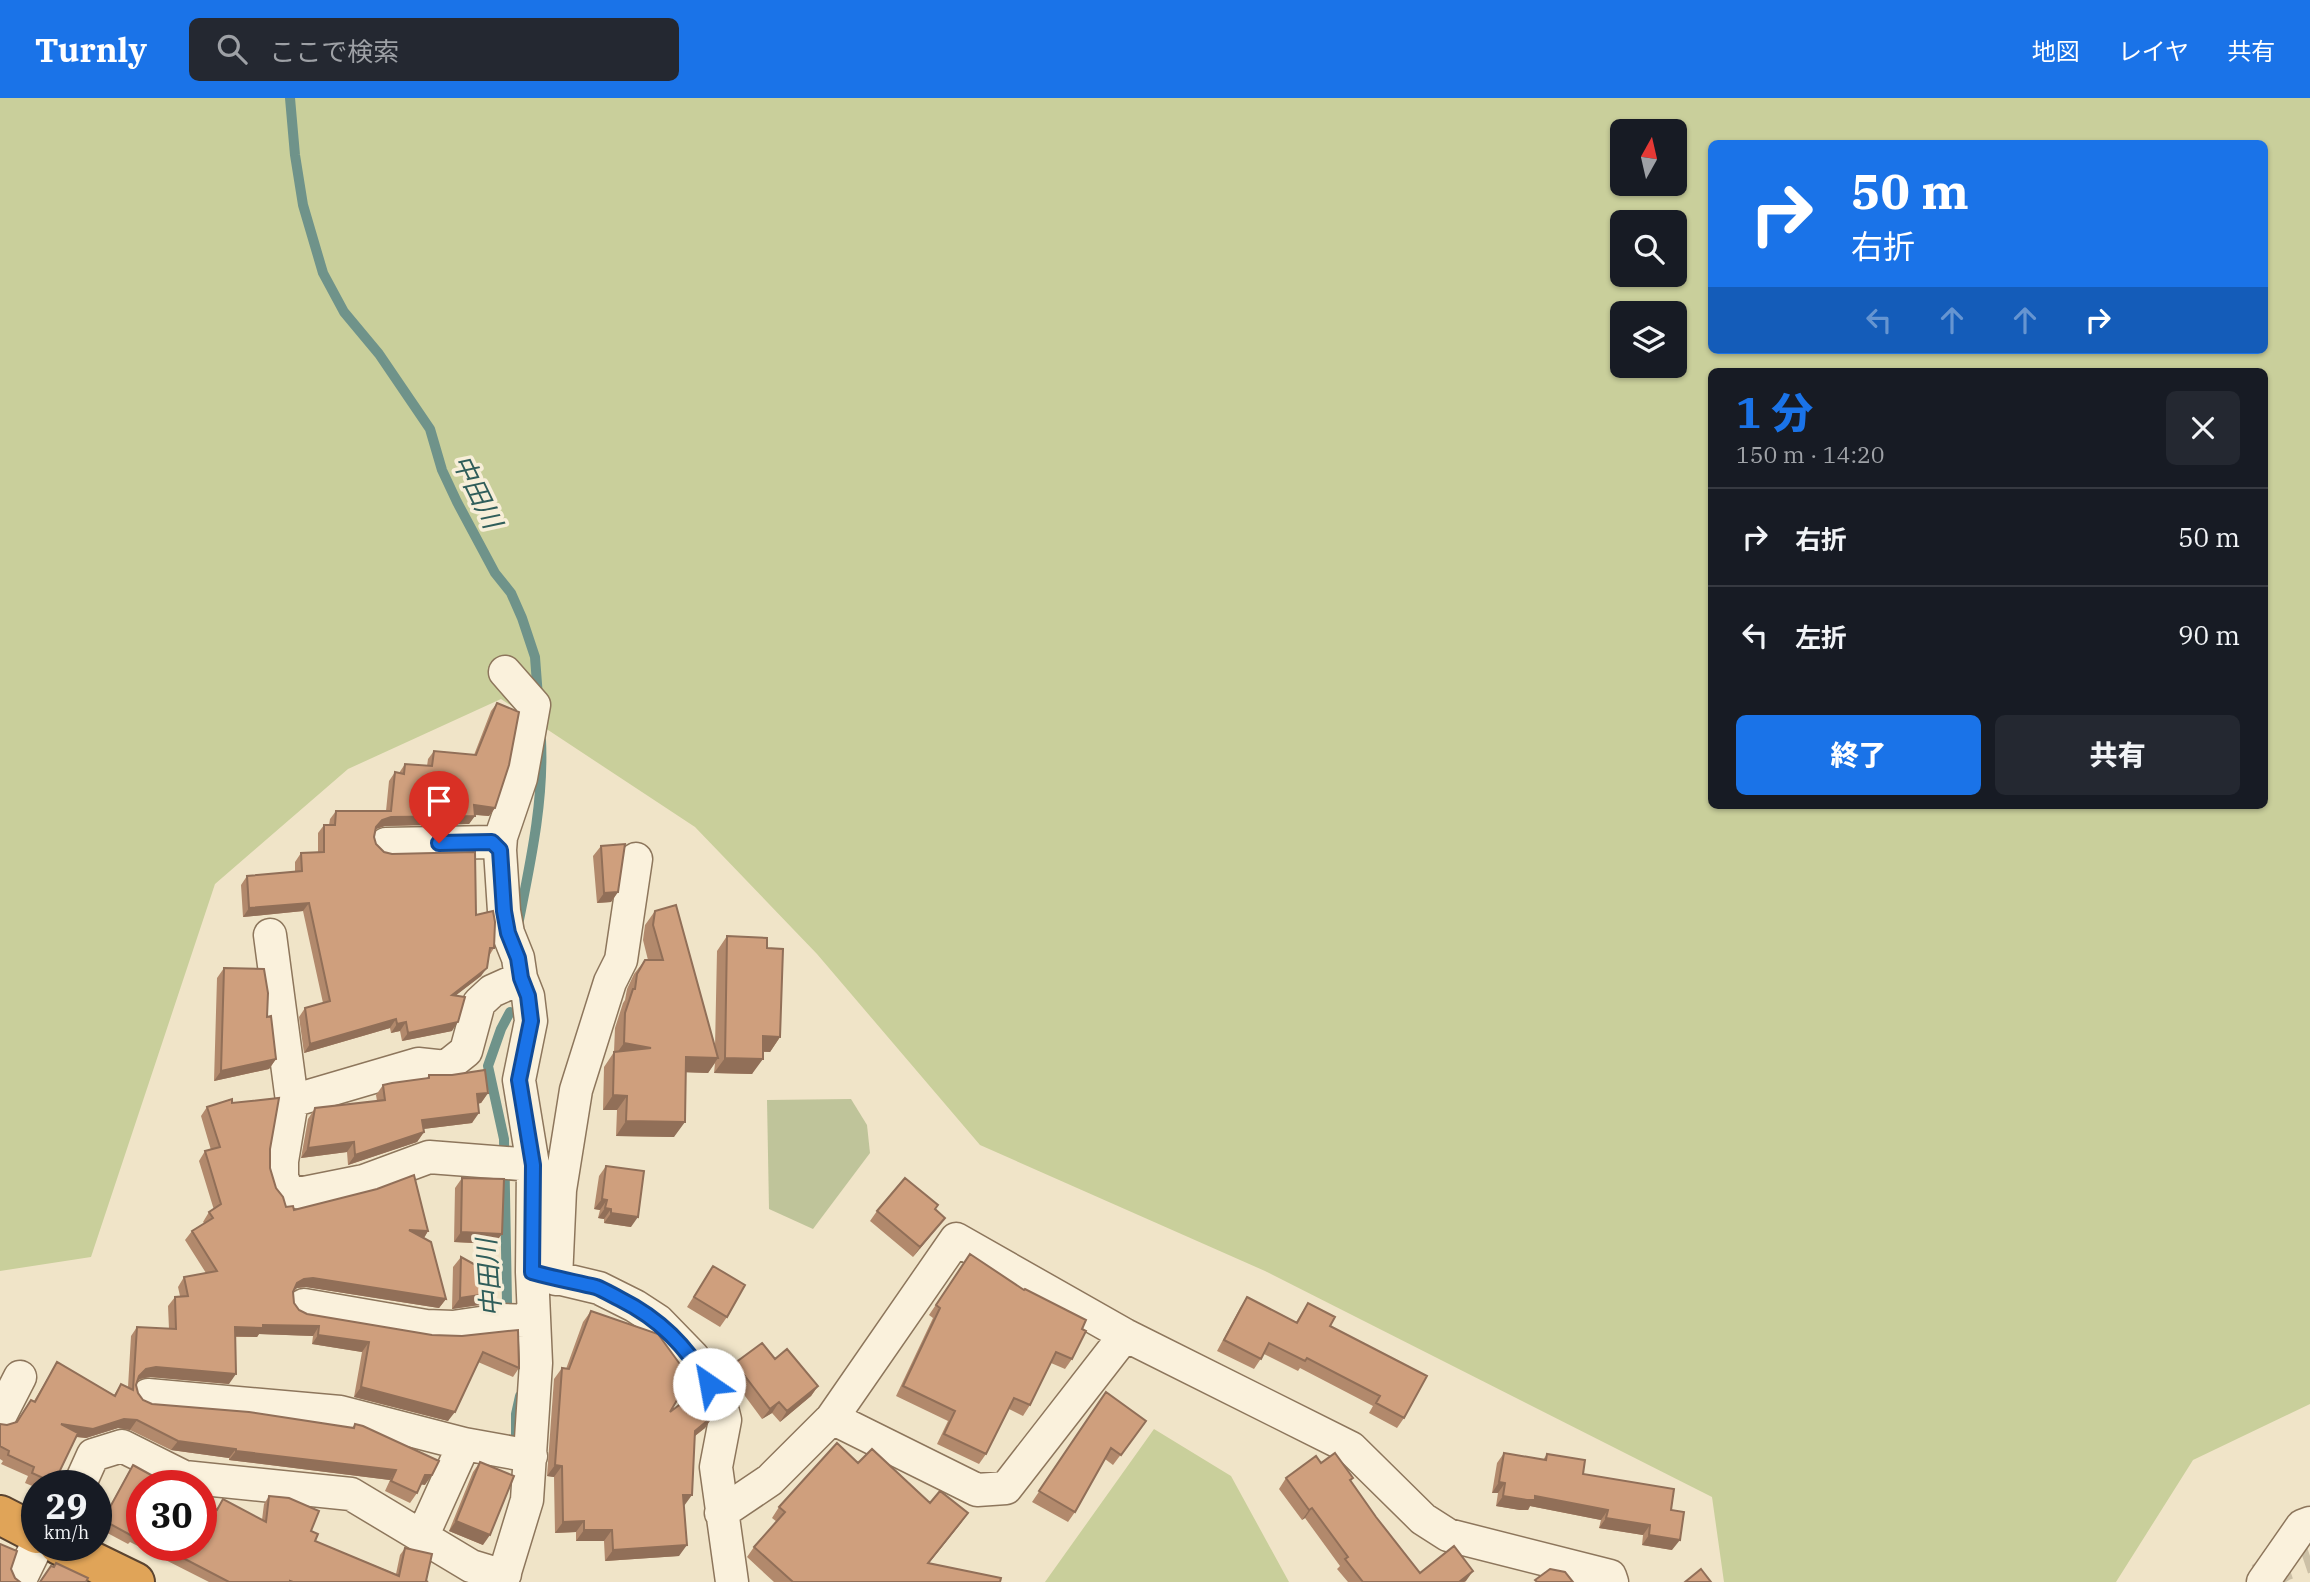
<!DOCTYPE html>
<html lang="ja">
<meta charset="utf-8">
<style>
body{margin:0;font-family:"IBM Plex Serif","Noto Sans JP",serif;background:#242831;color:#f1f3f6;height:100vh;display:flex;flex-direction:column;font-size:26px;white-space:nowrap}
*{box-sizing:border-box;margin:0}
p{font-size:23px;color:#9ea1a6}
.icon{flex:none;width:38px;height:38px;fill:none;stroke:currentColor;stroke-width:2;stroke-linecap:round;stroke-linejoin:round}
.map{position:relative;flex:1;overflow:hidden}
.drawer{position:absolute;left:1708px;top:270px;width:560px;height:441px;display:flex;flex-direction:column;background:#171b24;border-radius:10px;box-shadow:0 2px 5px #0004}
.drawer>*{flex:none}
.guide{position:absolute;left:1708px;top:42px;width:560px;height:214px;border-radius:10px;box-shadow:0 2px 5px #0004;background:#1a73e8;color:#fff;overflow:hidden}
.needle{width:46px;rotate:8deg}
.fabs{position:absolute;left:1610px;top:21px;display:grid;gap:14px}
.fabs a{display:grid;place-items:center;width:77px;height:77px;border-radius:10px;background:#171b24;box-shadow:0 2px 5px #0004;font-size:35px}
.speed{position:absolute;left:21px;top:1372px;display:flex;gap:14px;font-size:35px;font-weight:700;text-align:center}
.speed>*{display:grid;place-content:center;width:91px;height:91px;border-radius:50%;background:#171b24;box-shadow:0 2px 5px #0004;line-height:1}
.speed small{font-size:18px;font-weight:400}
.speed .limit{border:10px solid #d22;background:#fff;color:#111}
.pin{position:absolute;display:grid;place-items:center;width:60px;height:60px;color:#fff;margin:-72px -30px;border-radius:50% 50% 50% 0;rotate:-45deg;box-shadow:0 0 7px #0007}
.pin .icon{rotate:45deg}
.me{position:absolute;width:77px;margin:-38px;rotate:327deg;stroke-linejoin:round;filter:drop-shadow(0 0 5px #0008)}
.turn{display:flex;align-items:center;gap:24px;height:147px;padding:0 28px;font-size:32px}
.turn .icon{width:91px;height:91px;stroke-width:2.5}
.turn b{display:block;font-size:49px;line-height:60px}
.lanes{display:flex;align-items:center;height:66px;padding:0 28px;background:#0003;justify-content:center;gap:35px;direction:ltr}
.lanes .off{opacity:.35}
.round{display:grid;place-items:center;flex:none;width:74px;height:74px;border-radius:10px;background:#242831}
.overview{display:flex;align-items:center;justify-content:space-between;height:119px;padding:0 28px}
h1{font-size:42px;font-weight:800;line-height:52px;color:#1a73e8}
.cta{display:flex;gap:14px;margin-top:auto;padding:14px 28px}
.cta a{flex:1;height:80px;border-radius:10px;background:#1a73e8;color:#fff;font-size:28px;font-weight:800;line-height:80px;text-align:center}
.cta a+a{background:#242831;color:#f1f3f6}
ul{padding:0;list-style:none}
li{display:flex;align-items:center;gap:21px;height:98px;padding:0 28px;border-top:2px solid #363941}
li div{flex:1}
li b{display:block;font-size:26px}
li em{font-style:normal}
header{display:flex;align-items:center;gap:42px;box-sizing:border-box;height:98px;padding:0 35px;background:#1a73e8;color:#fff}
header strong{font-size:33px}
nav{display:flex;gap:38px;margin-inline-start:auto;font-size:24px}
.search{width:490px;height:63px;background:#242831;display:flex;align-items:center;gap:18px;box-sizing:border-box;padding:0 24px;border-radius:10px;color:#9ea1a6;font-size:26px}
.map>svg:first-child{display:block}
</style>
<header>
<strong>Turnly</strong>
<div class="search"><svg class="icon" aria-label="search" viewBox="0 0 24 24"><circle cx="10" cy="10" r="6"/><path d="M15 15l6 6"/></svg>ここで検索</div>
<nav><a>地図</a><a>レイヤ</a><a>共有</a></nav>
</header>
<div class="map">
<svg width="2310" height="1484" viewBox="0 0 2310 1484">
<rect width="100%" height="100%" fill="#f0e4c8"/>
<path fill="#c9cf9b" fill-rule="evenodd" d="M0,0H2310V1306L2193,1362L2116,1484H1724L1712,1399L1265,1173L980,1047L817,856L695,729L501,601L348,671L215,786L91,1159L0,1173ZM1622,33H1675V86H1622ZM1712,46H2264V252H1712ZM1622,124H1675V177H1622ZM1622,215H1675V268H1622ZM1712,273H2264V707H1712Z
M1154,1331L1231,1378L1289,1484H1045Z"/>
<path fill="#bfc49a" d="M851,1001L867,1027L870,1055L813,1131L769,1111L767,1002Z"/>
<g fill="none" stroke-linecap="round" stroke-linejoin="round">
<path stroke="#6f938a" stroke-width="10" d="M290,0L295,57L303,107L323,175L344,214L379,256L430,331L442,372L457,404L495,475L511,495L522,520L535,559L538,599
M518,827C530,766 544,704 541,642
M509,1219L507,1205L504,1041L488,968L501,931L510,914
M516,1342V1316L520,1298"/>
<path stroke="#ccc0a6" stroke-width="32" stroke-dasharray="32 16" stroke-linecap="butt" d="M2260,1481L2283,1467L2310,1458"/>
<defs>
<path id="minor" d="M505,574L534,607L521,680L501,739L500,752L504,813L508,835L518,860L521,880L528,898L531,923L519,982L533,1067L532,1174L599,1190L635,1208L658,1223L693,1259L722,1310L725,1322L716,1369L732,1484
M386,746L492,744L500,752
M270,837L292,1003L282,1063V1079L287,1093L304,1095L364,1083L429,1059L533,1067
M292,1003L418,966L446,969L466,953L479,905L492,893L521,880
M556,1181L560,1092L576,992L610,884L621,862L636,761
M304,1207L426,1228L453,1229L501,1222L533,1223
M148,1297L340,1314L464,1346L531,1358
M0,1318L20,1279
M832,1320L977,1392L1006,1390L1125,1237
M79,1388L93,1357L122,1348L184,1379L351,1396L471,1468L494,1475L505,1476
M721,1415L770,1382L832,1320L956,1141L1125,1237L1351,1350L1423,1421L1448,1437L1610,1478L1612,1484
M422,1439L464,1346
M19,1484L37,1447
M502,1484L527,1402L536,1265L532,1174
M2263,1484L2302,1428L2310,1425"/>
<path id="highway" d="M0,1417L37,1436
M59,1447L135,1484"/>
</defs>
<use href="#minor" stroke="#8d765c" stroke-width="35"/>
<use href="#highway" stroke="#5b4430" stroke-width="42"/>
<use href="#minor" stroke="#faf1dc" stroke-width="32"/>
<use href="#highway" stroke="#e0a458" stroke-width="38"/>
</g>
<path fill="#b2896c" d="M497,605L495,710L489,718L475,717L469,726L385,728L376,731L374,739L376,746L384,754L476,817L494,850L489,858L481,878L456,897L452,933L402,943L400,933L391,935L390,930L304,955L299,919L305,910L323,905L303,813L243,819L241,787L247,778L295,774V764L301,755L318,754V735L324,727H329L330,721L336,713H386L389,683L395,674L399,675L405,666L427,668L428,661L434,653L474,657L491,613Z
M601,748L618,794L611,804L597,805L593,758Z
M655,813L715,950L717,853L727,838L767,850L780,939L770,954H763L752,976L714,975L715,965L708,975L686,974L674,1039L616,1038L617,1012H603L604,969L614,954L615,930L623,905L625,902L627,891L634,876L645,862H648L643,842L645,827Z
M224,870L267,919L276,961L269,971L214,983L217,880Z
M429,977L488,995L481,1005L478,1006L472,1025L423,1031L424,1034L417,1044L348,1067L347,1054L301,1060L308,1021L315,1010L377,1003L376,997L383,987L427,980Z
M232,1005L270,1051V1070L276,1090L286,1109L294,1112L428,1133L424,1140L446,1201L439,1210L306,1189L297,1190L293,1194L294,1205L299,1212L307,1216L432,1237L462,1238L519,1270L513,1279L478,1264L448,1323L354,1299L362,1254L312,1246L313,1238L259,1236L257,1239H235L229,1286L150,1279L140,1281L138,1283L136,1287L138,1295L143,1302L152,1306L352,1330L355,1326L425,1387L421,1386L417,1395L410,1405L385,1393L390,1382L229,1362V1360L171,1352L130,1332L118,1330L86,1340L76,1339L53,1388H37V1390L25,1385L28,1378L1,1366L3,1363L0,1361V1326L7,1327L16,1324L31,1302L34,1303L57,1264L114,1297L121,1286L128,1289L131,1238L137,1229L169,1231L168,1208L175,1199L180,1198L178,1189L184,1179L206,1175L185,1142L192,1133L204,1125L203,1124L209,1114L214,1112L199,1063L205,1053L211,1052L201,1018L207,1009Z
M606,1068L631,1129L604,1125V1121L598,1120L600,1112L594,1111L599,1078Z
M462,1080L502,1136L494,1146L454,1144L455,1090Z
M935,1111L945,1120L913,1159L870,1123L877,1113Z
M970,1156L1082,1231L1072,1261L1065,1271L1051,1265L1030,1307L1023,1318L1009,1311L986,1356L979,1366L937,1346L948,1323L896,1298L933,1220L929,1217Z
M461,1159L486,1206L452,1211L453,1169Z
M713,1168L727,1219L720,1229L687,1209Z
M1247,1199L1296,1224L1308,1205L1330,1228L1404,1320L1397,1330L1369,1315L1373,1308L1300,1270L1298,1273L1264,1256L1254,1271L1217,1253L1240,1210Z
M591,1213L670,1314L713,1318L705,1330L695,1338L684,1408L679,1458L605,1463L604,1443H576V1434L555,1435L554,1379L547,1378L554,1281L562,1270L566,1271L583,1224Z
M775,1261L818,1288L811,1298L780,1324L772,1315L762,1321L728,1275L735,1265Z
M1106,1294L1146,1323L1113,1367L1105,1361L1075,1414L1068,1424L1032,1404Z
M1504,1355L1543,1362L1547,1356L1583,1376L1671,1412L1672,1452L1642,1447L1643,1437L1599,1430L1601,1422L1530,1408L1528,1412H1520L1496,1408L1498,1395H1492L1497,1365Z
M480,1364L483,1447L449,1433L473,1374Z
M858,1365L930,1405L961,1425L929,1465L1000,1484H774L747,1459L754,1449L777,1424L772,1420L779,1409Z
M1321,1365L1353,1380L1351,1383L1376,1419L1420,1475L1466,1483L1464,1484H1348L1337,1471L1340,1468L1305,1420L1302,1422L1279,1391L1286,1380Z
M133,1367L142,1388V1447H201L216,1412L223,1401L262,1422L264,1406L269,1398L311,1433L315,1443L396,1476L400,1457L405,1450L426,1483L428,1484H209L130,1444L128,1446L98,1430L128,1375Z"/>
<path fill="#916f58" d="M474,707L495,710L489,718L468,716Z
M475,718L469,726L385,728L376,731L370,738L382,722L391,719Z
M618,794L611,804L597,805L604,795Z
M309,805L303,813L243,819L249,810Z
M487,870L481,878L446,905L452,897Z
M396,921L390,930L304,955L310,946Z
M406,924L400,933L391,935L397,926Z
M458,924L452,933L402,943L408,935Z
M763,938L780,939L770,954L753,953Z
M624,945L651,950L614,959Z
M686,959L718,960L708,975L676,974Z
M725,960L763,961L752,976L714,975Z
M276,961L269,971L214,983L221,973Z
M488,995L481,1005L470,1006L477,996Z
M613,997L627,998L617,1012H603Z
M479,1015L472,1025L415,1032L422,1022Z
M626,1023L685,1024L674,1039L616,1038Z
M424,1034L417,1044L348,1067L355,1057Z
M354,1044L347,1054L301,1060L308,1050Z
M602,1101L607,1102L600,1112L594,1111Z
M605,1110L611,1111L604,1121L598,1120Z
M611,1115L638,1119L631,1129L604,1125Z
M945,1120L937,1130L913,1159L920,1149Z
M409,1132L428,1133L422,1143Z
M461,1134L502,1136L494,1146L454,1144Z
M313,1180L446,1201L439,1210L306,1189L297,1190L290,1195L297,1185L304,1181Z
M493,1195L486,1206L452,1211L460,1200Z
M263,1227L319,1228L313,1238L259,1236L257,1239L228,1238L235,1229Z
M318,1237L369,1244L362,1254L312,1246Z
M156,1269L236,1276L229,1286L150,1279L140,1281L133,1287L139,1278L146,1271Z
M818,1288L811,1298L780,1324L787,1313Z
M361,1289L455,1314L448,1323L354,1299Z
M779,1304L772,1315L762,1321L770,1311Z
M713,1318L705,1330L687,1344L695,1333Z
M124,1321L137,1322L130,1332L118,1330L86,1340L54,1336L61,1326Z
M178,1343L236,1351L229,1360L171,1352Z
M236,1353L396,1372L390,1382L229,1362Z
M555,1367L562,1368L554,1379L547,1378Z
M425,1377H432L425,1387L419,1386Z
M1499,1384L1505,1385L1498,1395H1492Z
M683,1397H692L684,1408Z
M1503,1398H1535L1608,1412L1601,1422L1530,1408L1528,1412H1520L1496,1408Z
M1312,1410L1305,1420L1302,1422L1309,1412Z
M968,1415L961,1425L921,1475L928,1465Z
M1606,1420L1650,1427L1643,1437L1599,1430Z
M456,1423L490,1437L483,1447L449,1433Z
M584,1423L576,1434L555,1435L563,1424Z
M584,1432H612L604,1443H576Z
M1649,1437L1680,1442L1672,1452L1642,1447Z
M687,1447L679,1458L605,1463L613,1452Z
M1473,1473L1466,1483L1464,1484H1459Z"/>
<path fill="#cf9f7d" stroke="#916f58" stroke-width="2" d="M497,605L519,614L509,667L495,710L474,707L475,718L391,719L382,722L376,729L374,739L376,746L384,754L392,756L475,754L476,817L493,813L495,824L494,850H490L487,870L452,897L465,899L458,924L408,935L406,924L397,926L396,921L310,946L305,910L330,903L309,805L249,810L247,778L302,773L301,755L324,754V727H335L336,713H391L395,674L404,676L405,666L432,668L434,653L476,657Z
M625,746L618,794L604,795L601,748Z
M676,807L718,960L686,959L685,1024L626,1023L627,998L613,997L614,954L651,950L624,945L625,915L633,891H635L637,876L645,862H663L653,827L655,813Z
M727,838L767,840V850L783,851L780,939L763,938V961L725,960Z
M224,870L264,871L268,895L267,919L271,918L276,961L221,973Z
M485,972L488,995L477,996L479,1015L422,1022L424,1034L355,1057L354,1044L308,1050L315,1010L385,1002L383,987L392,985L429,980V977H452Z
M279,1000L270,1051V1070L276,1090L283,1099L286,1109L293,1108L294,1112L377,1091L414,1077L428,1133L409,1132L431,1144L446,1201L313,1180L304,1181L297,1185L293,1194L294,1205L299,1212L307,1216L432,1237L462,1238L518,1232L519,1270L483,1254L455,1314L361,1289L369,1244L318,1237L319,1228L263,1227V1230L235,1229L236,1276L156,1269L146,1271L139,1278L136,1287L138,1295L143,1302L152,1306L249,1314L354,1330L355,1326L363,1328L439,1363L432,1377H425L417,1395L391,1383L396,1372L236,1353V1351L178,1343L137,1322L124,1321L93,1331L61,1326L78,1335L54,1385L32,1375L34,1369L8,1357L9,1353L0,1348V1326L7,1327L17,1324L31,1302L35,1304L57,1264L115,1298L121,1286L133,1292L137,1229L176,1231L175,1199L188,1198L184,1179L217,1173L192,1133L213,1120L209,1114L221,1106L205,1053L220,1049L207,1009L232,1001V1005Z
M606,1068L644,1073L638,1119L611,1115V1111L605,1110L607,1102L602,1101Z
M462,1080L504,1081L502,1136L461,1134Z
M905,1080L938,1107L935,1111L945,1120L920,1149L877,1113Z
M970,1156L1024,1192L1025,1191L1086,1222L1082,1231L1086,1233L1072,1261L1056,1254L1030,1307L1014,1300L986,1356L944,1336L955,1313L903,1288L940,1210L936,1207Z
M461,1159L501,1181L493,1195L460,1200Z
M713,1168L745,1187L727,1219L694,1199Z
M1247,1199L1297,1225L1308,1205L1335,1219L1330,1228L1427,1278L1404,1320L1376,1305L1380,1298L1307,1260L1305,1263L1269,1245L1261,1261L1224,1242Z
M591,1213L658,1236L690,1280L670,1314L695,1295L713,1318L695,1333L692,1397H683L687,1447L613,1452L612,1432H584V1423L563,1424L562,1368L555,1367L562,1270L569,1271Z
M762,1245L775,1261L787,1251L818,1288L787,1313L779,1304L770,1311L735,1265Z
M1106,1294L1146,1323L1121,1357L1111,1350L1075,1414L1039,1393Z
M837,1345L858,1365L872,1351L930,1405L940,1393L968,1415L928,1465L1001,1480L1000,1484H793L754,1449L785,1414L779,1409Z
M1335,1355L1353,1380L1350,1382L1376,1419L1420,1475L1454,1448L1473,1473L1459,1484H1363L1345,1461L1348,1459L1312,1410L1309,1412L1286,1380L1316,1358L1321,1365Z
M1504,1355L1546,1362L1547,1356L1585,1362L1583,1376L1674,1391L1671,1412L1684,1414L1680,1442L1649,1437L1650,1427L1606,1420L1608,1412L1535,1398V1402H1527L1503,1398L1505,1385L1499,1384Z
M480,1364L514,1378L490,1437L456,1423Z
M133,1367L171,1388H142V1439L135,1436L134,1439L103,1422Z
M269,1398L289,1400L319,1413L311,1433L318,1436L315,1443L399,1478L405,1450L432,1456L426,1483L428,1484H293L290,1483V1484H229L158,1447H201V1404L217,1412L223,1401L266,1424Z
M0,1446L17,1453L11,1471L15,1480L20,1484H0Z
M56,1465L88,1480L86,1484H40L51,1468L54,1469Z
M1550,1471L1565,1474L1573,1484H1537L1535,1482Z
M1701,1471L1711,1484H1685Z"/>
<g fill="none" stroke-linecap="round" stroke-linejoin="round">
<defs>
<path id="route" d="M439,745L492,744L500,752L504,813L508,835L518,860L521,880L528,898L531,923L519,982L533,1067L532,1174C553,1180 575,1184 596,1189C604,1192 612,1197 620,1201C660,1221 686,1248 709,1286"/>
</defs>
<use href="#route" stroke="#114b97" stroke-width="18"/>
<use href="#route" stroke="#1a73e8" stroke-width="12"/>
</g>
<g text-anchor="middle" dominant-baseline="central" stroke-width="7" stroke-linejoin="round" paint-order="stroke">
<g font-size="26" font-style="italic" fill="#2f5d5a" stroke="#f7eed8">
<text transform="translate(478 393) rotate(64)">中田川</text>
<text transform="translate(488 1180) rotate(-94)">中田川</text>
</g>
</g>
</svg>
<div class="fabs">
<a><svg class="needle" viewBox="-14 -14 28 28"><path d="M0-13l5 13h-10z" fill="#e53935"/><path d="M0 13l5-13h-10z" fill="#9ea1a6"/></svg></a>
<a><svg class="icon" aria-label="search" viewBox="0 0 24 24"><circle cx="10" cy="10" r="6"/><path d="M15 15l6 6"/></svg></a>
<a><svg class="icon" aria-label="layers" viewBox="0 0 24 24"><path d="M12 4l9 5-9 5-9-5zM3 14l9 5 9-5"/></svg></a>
</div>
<div class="speed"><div>29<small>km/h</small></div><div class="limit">30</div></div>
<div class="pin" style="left:439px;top:745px;background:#d93025"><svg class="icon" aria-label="arrive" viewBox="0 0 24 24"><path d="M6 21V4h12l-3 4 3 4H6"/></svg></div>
<svg class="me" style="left:709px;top:1286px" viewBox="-20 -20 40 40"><circle r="19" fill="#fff"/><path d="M0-13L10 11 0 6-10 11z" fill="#1a73e8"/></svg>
<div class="guide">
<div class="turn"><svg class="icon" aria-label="right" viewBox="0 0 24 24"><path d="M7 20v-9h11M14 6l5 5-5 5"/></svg><div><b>50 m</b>右折</div></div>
<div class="lanes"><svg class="icon off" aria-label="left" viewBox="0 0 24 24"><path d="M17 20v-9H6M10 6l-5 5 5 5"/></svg><svg class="icon off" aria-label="ahead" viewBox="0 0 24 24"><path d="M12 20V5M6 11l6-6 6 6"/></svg><svg class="icon off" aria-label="ahead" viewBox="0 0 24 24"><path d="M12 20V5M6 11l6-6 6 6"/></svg><svg class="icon" aria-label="right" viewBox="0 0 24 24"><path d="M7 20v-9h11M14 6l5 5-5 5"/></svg></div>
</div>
<section class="drawer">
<div class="overview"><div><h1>1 分</h1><p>150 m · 14:20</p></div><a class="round"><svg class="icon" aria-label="close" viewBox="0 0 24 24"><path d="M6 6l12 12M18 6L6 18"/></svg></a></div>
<ul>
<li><svg class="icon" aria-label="right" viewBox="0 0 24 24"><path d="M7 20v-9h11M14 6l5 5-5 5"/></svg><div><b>右折</b></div><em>50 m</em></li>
<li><svg class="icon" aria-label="left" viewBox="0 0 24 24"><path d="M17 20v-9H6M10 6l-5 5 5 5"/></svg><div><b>左折</b></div><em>90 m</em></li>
</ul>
<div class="cta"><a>終了</a><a>共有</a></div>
</section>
</div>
